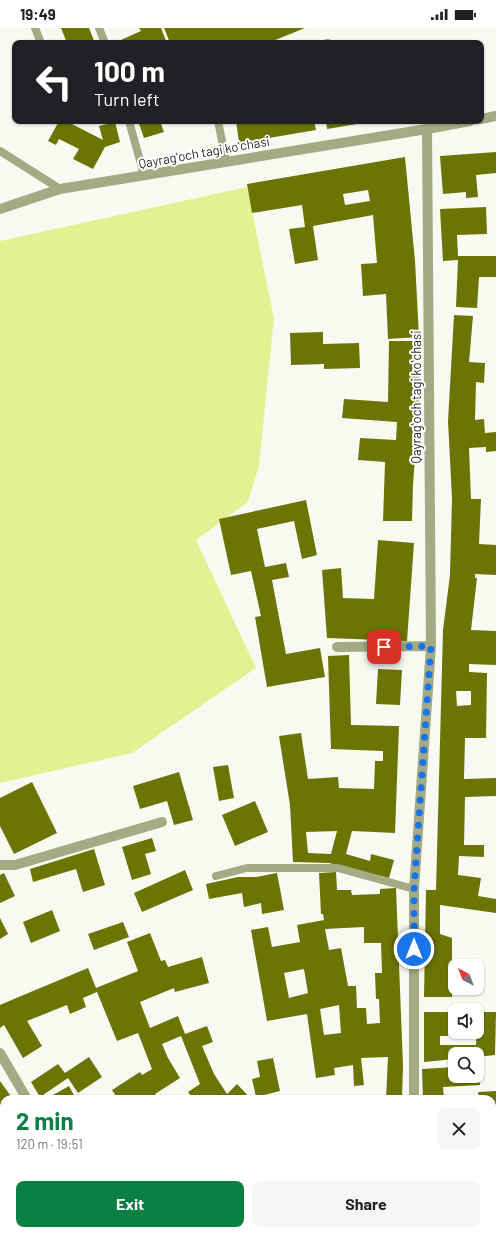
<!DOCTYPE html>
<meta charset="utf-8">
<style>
body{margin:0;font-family:Barlow,sans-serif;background:#f6f6f6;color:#202124;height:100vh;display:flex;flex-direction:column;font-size:15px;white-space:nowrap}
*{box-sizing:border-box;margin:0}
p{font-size:13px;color:#757577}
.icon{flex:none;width:22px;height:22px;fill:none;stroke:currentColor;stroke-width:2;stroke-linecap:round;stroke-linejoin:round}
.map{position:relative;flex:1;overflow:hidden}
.panel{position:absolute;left:0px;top:1067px;width:496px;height:140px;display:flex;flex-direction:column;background:#fff;border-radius:12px 12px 0 0;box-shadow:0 1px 3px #0004}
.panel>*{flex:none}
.guide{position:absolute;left:12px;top:12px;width:472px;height:84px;border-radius:8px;box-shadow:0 1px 3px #0004;background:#202124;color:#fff;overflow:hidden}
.needle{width:26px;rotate:318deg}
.fabs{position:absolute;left:448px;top:931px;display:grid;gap:8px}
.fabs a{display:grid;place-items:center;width:36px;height:36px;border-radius:8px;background:#fff;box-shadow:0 1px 3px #0004;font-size:20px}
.pin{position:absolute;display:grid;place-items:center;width:34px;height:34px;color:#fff;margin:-17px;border-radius:8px;box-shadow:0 2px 6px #0006}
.me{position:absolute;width:44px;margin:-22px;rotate:0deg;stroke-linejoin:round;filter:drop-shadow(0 0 3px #0008)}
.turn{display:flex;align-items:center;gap:14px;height:84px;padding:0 16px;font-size:18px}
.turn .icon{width:52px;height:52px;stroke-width:2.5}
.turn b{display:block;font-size:28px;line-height:34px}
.round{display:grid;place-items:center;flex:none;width:42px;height:42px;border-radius:8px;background:#f6f6f6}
.summary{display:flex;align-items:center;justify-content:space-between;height:68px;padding:0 16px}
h1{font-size:24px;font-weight:700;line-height:30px;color:#0b8043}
.action{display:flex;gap:8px;margin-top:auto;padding:8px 16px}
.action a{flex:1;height:46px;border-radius:8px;background:#0b8043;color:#fff;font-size:16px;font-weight:700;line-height:46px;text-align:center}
.action a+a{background:#f6f6f6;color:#202124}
.status{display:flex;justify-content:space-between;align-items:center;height:28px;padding:0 20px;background:#fff;direction:ltr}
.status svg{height:11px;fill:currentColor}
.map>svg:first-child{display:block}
</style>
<div class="status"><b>19:49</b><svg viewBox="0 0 49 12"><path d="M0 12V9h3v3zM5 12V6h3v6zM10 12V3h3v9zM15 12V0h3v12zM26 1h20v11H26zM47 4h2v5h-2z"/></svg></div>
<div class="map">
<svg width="496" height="1207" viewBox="0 0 496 1207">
<rect width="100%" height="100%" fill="#f8faf2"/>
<path fill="#e4f193" d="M247,159L274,290L259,438L248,474L196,512L256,640L132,725L0,755V213Z"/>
<path fill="#6c7503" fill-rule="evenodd" d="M61,0H89L95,15H67Z
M139,0H161L167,15H114L141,3Z
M164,0H305L268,15H170Z
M59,93H66L103,112L99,98L115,94L120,114L105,119L93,141L73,131L79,121L59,111L56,117L48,113Z
M138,93H160L164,104L144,110Z
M236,93H314L316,102L239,115Z
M326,93H369V94L327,101Z
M496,124V145L476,147L478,169L466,170V164L443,166L440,128Z
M405,129L415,233L419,309L388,311L386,266L363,268L361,236L377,235L373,187L313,198L318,232L295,236L289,201L305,199L302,177L252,185L247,156ZM368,162L370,173L345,177L343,166Z
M486,179L487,206L457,207L458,228H496V249H479L477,280L456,279L458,232L443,233L440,181Z
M454,287L473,288L469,334L485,335L484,355L476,354L475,392L484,391L485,405L496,404V423L486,424V419L469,420L471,471H481L479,516L496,517V547L475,546V550H477L471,602L496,603V637L469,636V644L487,645L486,710H465L464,751L496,750V768L465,769L464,817H484V829L459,828L458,847L481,850L478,868L496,871V885L440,877V906L452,910V969H424L426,862H436L443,602L450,547L452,470L448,393ZM456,663H471V677L457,678Z
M323,304V316L359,315L360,340L324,341V336L291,337L290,305Z
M389,313H419V376L413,457L412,493H383L385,434L358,432L360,410L396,412L397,394L342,390L344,371L388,374Z
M306,472L317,527L302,531L294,493L257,501L265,539L286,535L289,549L272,552L286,626L320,620L325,649L267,659L255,589L261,588L251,543L231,547L219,491Z
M378,512L414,515L407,613L327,610L322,542L341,540L343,570L374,571Z
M349,627L351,697L399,698L395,805L352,803L346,826L370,833L371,826L394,832L389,850L329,835L293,834L290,777L279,708L301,705L308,751L338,749L339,760L374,761L375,733H383V723L331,721L328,628ZM337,803L331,826L308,825L306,804Z
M378,641L402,642L400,677L376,676Z
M228,737L234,770L219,773L213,739Z
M179,744L193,792L174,797L167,773L140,781L133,758Z
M32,754L57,805L14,826L0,798V770Z
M255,773L268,804L235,818L222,787Z
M152,810L156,823L145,826L151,846L132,852L122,819Z
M94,821L105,857L83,864L76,841L33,854L30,841Z
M185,842L193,862L142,884L134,865Z
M336,844L337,862H351L352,867L380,866V861L396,860L403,1038L402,1071H386L388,1029L361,1030L364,1057L354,1058L353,1037L334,1040L335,1047L316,1050L307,986L267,993L251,902L268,899L272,919L300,914L297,897L324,892L323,886H321L319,845ZM364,899V915H381L382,945H375L376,971H379L380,995L367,996L366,980H357L356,958H348L341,920L329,922L325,901ZM304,941L308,965L289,970L284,945ZM339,977L341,1005L324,1007L320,981Z
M4,845L15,868L0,875V847Z
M277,845L284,882L262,886L261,875L244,879L242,865L209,871L206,856L238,849H256Z
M52,882L60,903L31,915L23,894Z
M0,890L8,906L0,911Z
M123,894L129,909L94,922L88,906Z
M150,905L161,933L165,932L168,939L202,929L209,955L175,964L174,960L140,974L150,1000L178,988L185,1006L207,998L213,1014L202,1018L214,1046L227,1066L237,1056L251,1071H193L188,1064L200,1056L181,1008L162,1016L168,1030L180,1050L155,1066L156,1068L153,1071H118L112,1062L140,1044L142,1047L152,1041L138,1005L117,1013L97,964L83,970L86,979L70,986L67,977L27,993L42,1018L23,1030L4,997L0,1000V977L14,971L88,940L96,960L138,943L127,914Z
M424,984H455V1003H448V1008H440V1017H476L477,984H496L495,1027L477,1029V1026H455V1031L424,1034Z
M89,1029L102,1049L78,1065L68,1050L40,1069L31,1054L58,1036L65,1045Z
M273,1030L280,1063L256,1069L252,1051L260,1049L257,1033Z
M477,1038H479L480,1057L443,1059L444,1071H423L422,1041L455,1039V1048H477Z
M0,1053L13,1071H4V1110L0,1104Z
M69,1058L76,1071H46Z
M496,1063V1087H492V1071H479L478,1064Z
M4,1123V1143L0,1145V1125Z
M492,1131H496V1155H492Z
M4,1184V1204L0,1206V1186Z
M101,1203H124L127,1207H104Z
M170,1203H192L195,1207H174Z
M329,1203H347V1207H330Z
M382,1203H402V1207H382Z
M427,1203H449V1207H427Z"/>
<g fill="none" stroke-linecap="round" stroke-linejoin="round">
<path stroke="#a4aa83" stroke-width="8" d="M35,0L41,15
M99,0L105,15
M327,15H328
M129,93L144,147
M218,93L226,133
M0,123L60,161
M216,848L247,840H338L414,861"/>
<path stroke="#a4aa83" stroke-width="10" d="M481,91L496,88
M427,101L470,93
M0,181L60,161L427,101L431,618L414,861V1071
M337,619L431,618
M0,837H15L162,794
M0,1025L27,1071
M146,1203L149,1207
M77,1207L84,1203
M413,1207V1203"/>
</g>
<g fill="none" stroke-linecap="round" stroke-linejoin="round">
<path stroke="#1a73e8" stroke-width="7" stroke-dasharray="0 12.6" d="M384,619L431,618L414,861V921"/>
</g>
<g text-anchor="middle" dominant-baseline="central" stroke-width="4" stroke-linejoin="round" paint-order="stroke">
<g font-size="13" fill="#2b2c29" stroke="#fff">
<text transform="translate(204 124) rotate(-10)">Qayragʻoch tagi koʻchasi</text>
<text transform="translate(416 369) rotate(-90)">Qayragʻoch tagi koʻchasi</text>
</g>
</g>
</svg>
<div class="fabs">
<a><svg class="needle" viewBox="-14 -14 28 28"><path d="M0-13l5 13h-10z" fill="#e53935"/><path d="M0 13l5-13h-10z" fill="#757577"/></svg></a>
<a><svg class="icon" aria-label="sound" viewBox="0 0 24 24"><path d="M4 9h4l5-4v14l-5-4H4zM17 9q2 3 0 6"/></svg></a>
<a><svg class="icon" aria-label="search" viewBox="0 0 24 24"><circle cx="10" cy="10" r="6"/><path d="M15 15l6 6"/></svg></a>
</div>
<div class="pin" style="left:384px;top:619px;background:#d93025"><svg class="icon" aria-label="arrive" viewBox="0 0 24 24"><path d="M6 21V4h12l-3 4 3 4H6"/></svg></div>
<svg class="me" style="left:414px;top:921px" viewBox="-20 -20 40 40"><circle r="17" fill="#1a73e8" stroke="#fff" stroke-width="3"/><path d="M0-11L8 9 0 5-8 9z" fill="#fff"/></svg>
<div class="guide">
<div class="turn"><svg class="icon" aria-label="left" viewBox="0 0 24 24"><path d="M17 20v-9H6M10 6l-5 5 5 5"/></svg><div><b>100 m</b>Turn left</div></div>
</div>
<section class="panel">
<div class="summary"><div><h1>2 min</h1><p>120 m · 19:51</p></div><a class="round"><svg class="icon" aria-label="close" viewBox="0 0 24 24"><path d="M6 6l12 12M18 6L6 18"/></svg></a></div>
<div class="action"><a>Exit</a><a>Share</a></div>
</section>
</div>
